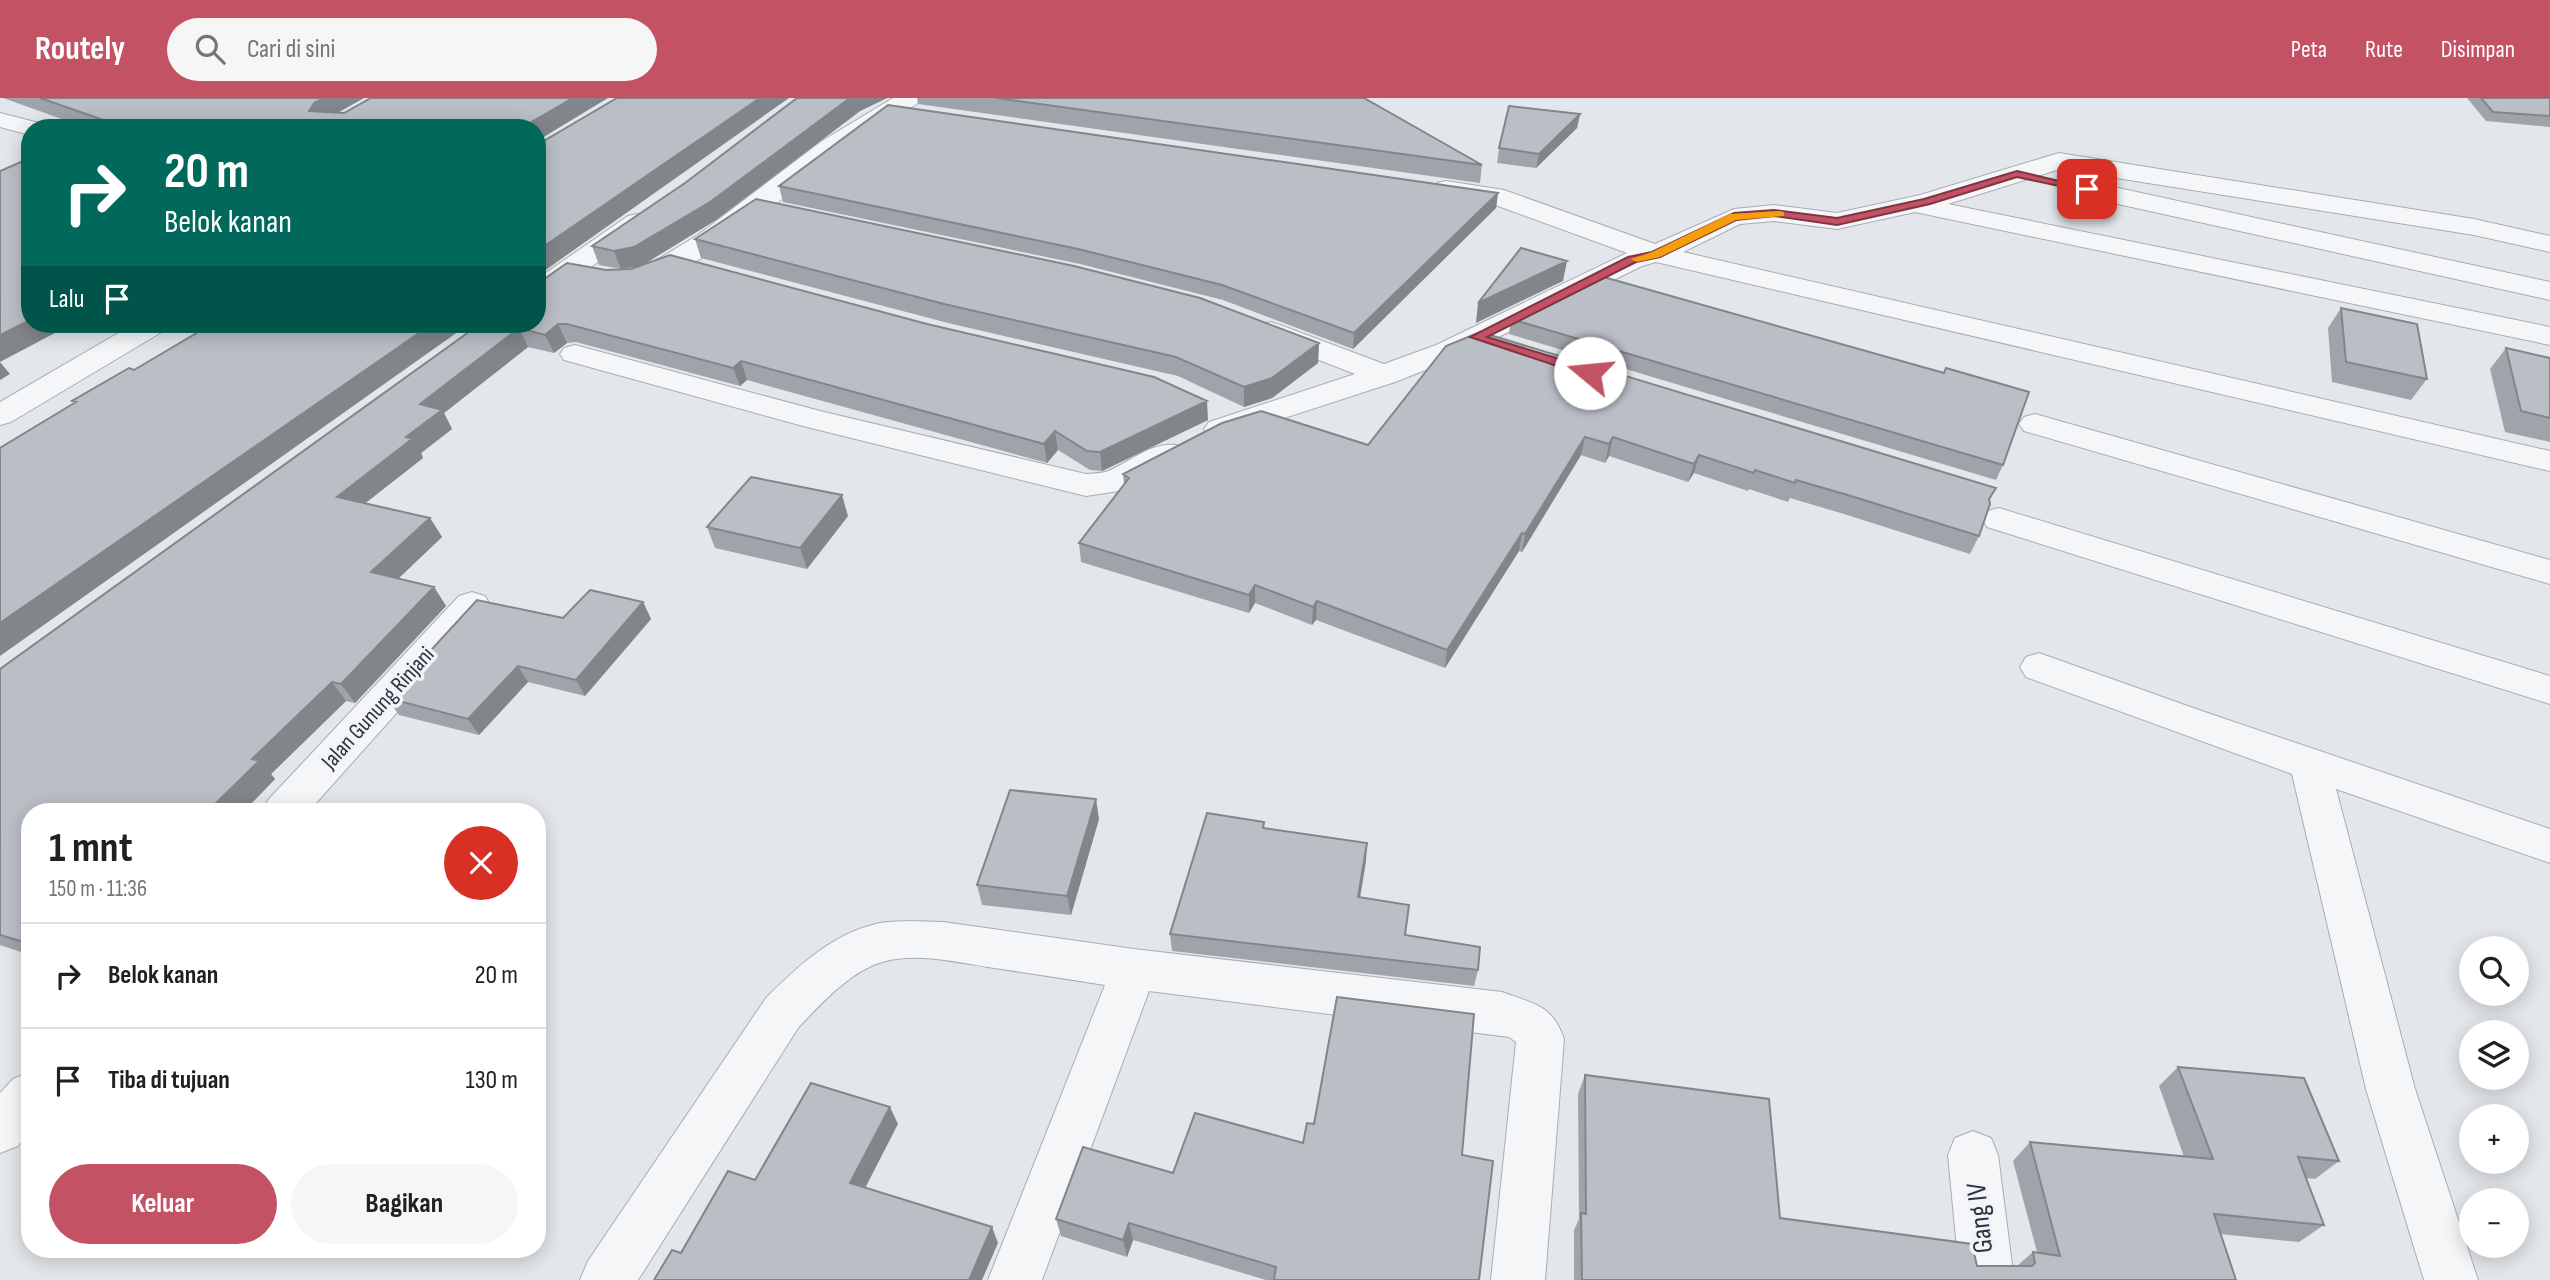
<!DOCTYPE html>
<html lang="id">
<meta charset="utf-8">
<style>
body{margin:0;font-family:"Sofia Sans Condensed",sans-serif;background:#f6f6f6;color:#202124;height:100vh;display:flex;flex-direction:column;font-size:26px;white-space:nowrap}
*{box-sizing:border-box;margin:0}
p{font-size:23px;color:#757577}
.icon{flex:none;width:38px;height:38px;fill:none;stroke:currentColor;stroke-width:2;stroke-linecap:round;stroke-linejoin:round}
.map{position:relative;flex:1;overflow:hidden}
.side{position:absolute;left:21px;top:705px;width:525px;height:455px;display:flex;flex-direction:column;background:#fff;border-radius:28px;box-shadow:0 4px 18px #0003}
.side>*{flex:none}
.guide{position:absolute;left:21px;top:21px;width:525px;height:214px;border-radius:28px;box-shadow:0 4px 18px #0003;background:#00695c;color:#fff;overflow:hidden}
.tools{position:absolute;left:2459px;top:838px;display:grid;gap:14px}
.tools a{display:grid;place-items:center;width:70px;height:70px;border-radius:50%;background:#fff;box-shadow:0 4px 18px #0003;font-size:35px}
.pin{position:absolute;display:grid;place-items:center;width:60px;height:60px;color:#fff;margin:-30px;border-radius:14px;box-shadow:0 4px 10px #0006}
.me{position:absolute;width:77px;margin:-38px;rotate:287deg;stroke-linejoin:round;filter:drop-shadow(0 0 5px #0008)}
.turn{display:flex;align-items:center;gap:24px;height:147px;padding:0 28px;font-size:32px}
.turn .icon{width:91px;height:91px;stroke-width:2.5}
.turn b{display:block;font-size:49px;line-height:60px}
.then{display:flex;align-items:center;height:66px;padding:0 28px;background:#0003;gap:14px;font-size:26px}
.round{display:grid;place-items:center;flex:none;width:74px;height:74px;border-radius:37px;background:#f6f6f6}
.headline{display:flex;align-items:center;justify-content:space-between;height:119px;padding:0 28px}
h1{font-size:42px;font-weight:700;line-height:52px}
.action{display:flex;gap:14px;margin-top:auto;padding:14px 28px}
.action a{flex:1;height:80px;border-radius:42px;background:#c45265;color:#fff;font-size:28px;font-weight:700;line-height:80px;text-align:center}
.action a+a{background:#f6f6f6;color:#202124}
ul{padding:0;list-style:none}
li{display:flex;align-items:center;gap:21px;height:105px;padding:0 28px;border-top:2px solid #e0e0e0}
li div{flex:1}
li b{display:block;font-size:26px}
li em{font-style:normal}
header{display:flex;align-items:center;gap:42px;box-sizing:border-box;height:98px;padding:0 35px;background:#c45265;color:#fff}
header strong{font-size:33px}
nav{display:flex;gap:38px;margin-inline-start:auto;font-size:24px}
.search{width:490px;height:63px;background:#f6f6f6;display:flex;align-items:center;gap:18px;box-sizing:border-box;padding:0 24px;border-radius:38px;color:#757577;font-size:26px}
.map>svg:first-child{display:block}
</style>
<header>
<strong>Routely</strong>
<div class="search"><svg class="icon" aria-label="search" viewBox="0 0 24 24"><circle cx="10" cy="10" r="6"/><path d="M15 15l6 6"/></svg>Cari di sini</div>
<nav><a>Peta</a><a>Rute</a><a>Disimpan</a></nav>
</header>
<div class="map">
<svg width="2550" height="1182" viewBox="0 0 2550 1182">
<rect width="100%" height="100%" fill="#e3e6ea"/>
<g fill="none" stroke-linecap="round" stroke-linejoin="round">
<defs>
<path id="minor" d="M893,0H923C917,9 869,33 855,43C808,76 677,201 622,187L618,181L622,175L652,165L698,137L822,43Z
M0,15L39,25L42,30H30V37L0,29Z
M2059,55L2474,121L2550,138V154L2474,137L2060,71L1948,106L2550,229V247L1915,114L1837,131L1774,123L1740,126L1683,154L2550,353V373L1656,164L1642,168L1458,259L1395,284L1220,341L1209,338L1204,331L1209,324L1355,276L1260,239L1255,233L1260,227L1270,224L1280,227L1384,266L1436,247L1627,155L1490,105L1437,97L1433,91L1437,85L1446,83L1504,92L1655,146L1734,111L1774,107L1837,115L1920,97Z
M2091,84L2550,184V202L2082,98L2078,92L2082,86Z
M637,116L646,118L650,124L646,130L547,200L537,203V181L628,118Z
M134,226H170L165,232L11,324L0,327V304Z
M575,247L820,313L1086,376C1093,375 1101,376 1108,373C1132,363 1154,341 1181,348L1185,355L1181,362L1125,392L1086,398L803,328L564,262L560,256L564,250Z
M2035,316L2550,462V486L2024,333L2019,326L2024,319Z
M1999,410L2550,578V606L1987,429L1982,421L1987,413Z
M472,494L485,498L490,507L485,516L308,714H262L268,702L459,498Z
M2039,555L2196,611L2550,731V765L2336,691L2415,991L2478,1182H2424L2366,991L2292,676L2026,579L2020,569L2026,559Z
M909,823L943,824L1134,851L1502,894C1534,906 1552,906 1564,941L1545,1182H1491L1516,944L1509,939L1149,893L1042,1182H988L1105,887C1066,881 1027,875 988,869C956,864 915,854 882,864C849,874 821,906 798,930L638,1182H580L588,1163L766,900C796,870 832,836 876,826C886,823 898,824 909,823Z
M30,974V1033L18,1048L0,1055V995L13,981Z
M1973,1033L1991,1040L1998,1057L2014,1182H1960L1948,1057L1955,1040Z"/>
</defs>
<use href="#minor" stroke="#a8adb4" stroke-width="2"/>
<use href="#minor" fill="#f5f6f8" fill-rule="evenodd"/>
</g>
<path fill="#a0a4aa" d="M3,0H364L338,14L537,30H87Z
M797,0H887L860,13L716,122L641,168L621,171L599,167L592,148L685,85Z
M917,0H1367V2L1482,67L1480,85L918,6Z
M2467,0H2550V29L2486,23Z
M1580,16L1577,30L1536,70L1497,65L1499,50Z
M779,88L1498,95L1496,110L1353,251L1223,202L1080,166L783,104Z
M695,141L1319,245L1318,265L1272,300L1244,309L1178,278L948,225L701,160Z
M537,184L1208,322L1102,373L1090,372L1058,352L1047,365L747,282L740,288L576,244L567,245L554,255L528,249L444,315L452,331L421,355L423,360L365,405L430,420L442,439L398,481L434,489L446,508L355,605L346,603L271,676L275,681L243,714H30V857L0,847V571Z
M2341,210L2427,281L2411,302L2332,284L2328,230Z
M1511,221L2003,367L1996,382L1509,236Z
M1446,248L1996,390L1989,403L1979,438L1970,456L1844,416L1790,400L1788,404L1749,391L1748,393L1694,375L1688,384L1609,358L1605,365L1581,357L1522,454L1519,453L1445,570L1316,522L1312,527L1255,505L1249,515L1081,464L1079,445L1124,387L1123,376L1368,347Z
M2506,250L2550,260V344L2505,334L2490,271Z
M848,418L807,471L715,450L707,429Z
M643,504L651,521L585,598L528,584L479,637L399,617L387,600L563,520Z
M1099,721L1071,817L982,807L977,787Z
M1264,724V731L1366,763L1360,800L1405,837L1478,872L1474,888L1172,853L1170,836Z
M2178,969L2339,1063L2315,1081L2306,1080L2324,1127L2299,1144L2220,1136L2236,1182H1574V1132L1579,1121L1578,996L1585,977L1780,1120L1977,1168H2017L2033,1154H2037L2013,1063L2030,1044L2184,1059L2159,988Z
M1303,1045L1462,1057L1479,1182H1266L1133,1142L1127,1159L1061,1138L1056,1121L1173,1075Z"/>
<path fill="#82868b" d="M324,0H364L323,23L309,13L314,5Z
M573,0H608L537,43V30H528V26Z
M760,0H789L537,178V153Z
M850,0H887L860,13L716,122L641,168L621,171L614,153Z
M1580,16L1577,30L1536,70L1539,56Z
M1498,95L1496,110L1353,251L1354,235Z
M1567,163L1563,183L1476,225L1478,205Z
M30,222V226H72L0,264L10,276L0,282V237Z
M432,226H469L0,558V525Z
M558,226L567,245L554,255L545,237Z
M519,230L528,249L444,315L452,331L421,355L423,360L349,418L337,399L406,339L420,306Z
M1319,245L1318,265L1272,300L1244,309V289Z
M741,263L747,282L740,288L733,270Z
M1207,303L1208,322L1102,373L1100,354Z
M1055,333L1058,352L1047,365L1044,346Z
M1585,339L1581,357L1522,454L1525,436Z
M1613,339L1609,358L1605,365L1609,346Z
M1699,357L1694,375L1688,384L1694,366Z
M842,397L848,418L807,471L800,450Z
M430,420L442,439L384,494L371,474Z
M1522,435L1519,453L1445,570L1447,552Z
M1255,487V505L1249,515V497Z
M434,489L446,508L355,605L341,586Z
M1317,503L1316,522L1312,527L1313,509Z
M643,504L651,521L585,598L576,582Z
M518,568L528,584L479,637L468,621Z
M332,584L346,603L271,676L275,681L243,714H207L252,661Z
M1096,701L1099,721L1071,817L1067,798Z
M1367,745L1366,763L1357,816L1358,799Z
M890,1009L898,1026L859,1102L850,1085Z
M1129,1125L1133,1142L1127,1159L1123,1142Z
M992,1129L998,1145L982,1182H969Z"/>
<path fill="#babfc6" stroke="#82868b" stroke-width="2" d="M40,0H324L314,5L309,13L344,15L371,0H573L528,26V30H97L109,24Z
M617,0H760L537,153V47Z
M797,0H850L710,104L634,149L614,153L592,148L685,85Z
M996,0H1364L1482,67Z
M2481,0H2550V18L2493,14Z
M888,7L1498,95L1354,235L1222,187L1078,151L779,88Z
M1509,8L1580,16L1539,56L1499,50Z
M30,60V222L0,237V73Z
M756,101L1074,168L1200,200L1319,245L1272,280L1244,289L1176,259L944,206L695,141Z
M1521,150L1567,163L1478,205Z
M670,157L927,226L1154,279L1207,303L1100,354L1087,353L1055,333L1044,346L741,263L733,270L567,226H558L545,237L519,230L420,306L442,312L406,339L412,341L337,399L430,420L371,474L434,489L341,586L332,584L252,661L259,663L207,714H198L186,710L182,714H30V846L0,837V571L480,226H537V184H540L567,165L606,172L631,171Z
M1600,178L1944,275L1946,270L2029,294L2003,367L1511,221Z
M2341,210L2417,226L2427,281L2346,264Z
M212,226H432L0,525V350L76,304L72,303L129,270L134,272Z
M1480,234L1996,390L1989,401L1990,406L1979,438L1851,398L1796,382L1795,385L1755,372L1754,375L1699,357L1694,366L1613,339L1609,346L1585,339L1525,436L1522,435L1447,552L1317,503L1313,509L1255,487L1249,497L1079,445L1129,380L1123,376L1222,325L1261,313L1368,347L1446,248Z
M2506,250L2550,260V320L2521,313Z
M751,379L842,397L800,450L707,429Z
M590,492L643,504L576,582L518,568L468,621L387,600L477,502L563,520Z
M1010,692L1096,701L1067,798L977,787Z
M1207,715L1264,724L1263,730L1367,745L1358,799L1409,807L1405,837L1480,849L1478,872L1170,836Z
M1337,899L1474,916L1462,1057L1493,1063L1479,1182H1274L1276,1169L1129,1125L1123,1142L1056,1121L1083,1049L1173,1075L1195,1015L1303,1045L1307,1025L1314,1026Z
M2178,969L2304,980L2339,1063L2298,1059L2324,1127L2214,1116L2236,1182H1582L1581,1115L1586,1116L1585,977L1769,1001L1780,1120L1972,1146L1977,1168H2032L2035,1165L2033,1154L2060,1158L2030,1044L2213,1061Z
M811,985L890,1009L850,1085L992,1129L969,1182H654L672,1152L681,1155L728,1073L755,1082Z"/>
<path fill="#c45265" stroke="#7f3542" stroke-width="2" d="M2017,73L2092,91L2087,94L2017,79L1930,106L1837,127L1774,118L1736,122L1660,159L1636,164L1487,239L1595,272V278L1590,279L1470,239L1628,159L1652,154L1734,115L1774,112L1837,120L1924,101Z"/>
<path fill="#f59e0b" d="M1780,113L1784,114V118L1736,122L1660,159L1637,164L1631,161L1652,154L1730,116Z"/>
<g text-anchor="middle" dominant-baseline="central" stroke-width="7" stroke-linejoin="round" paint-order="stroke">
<g font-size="23" fill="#2c3441" stroke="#f2f4f7">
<text transform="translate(378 610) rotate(-48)">Jalan Gunung Rinjani</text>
</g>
<g font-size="28" fill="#2c3441" stroke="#f2f4f7">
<text transform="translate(1980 1120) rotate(-96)">Gang IV</text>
</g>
</g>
</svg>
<div class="tools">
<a><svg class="icon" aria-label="search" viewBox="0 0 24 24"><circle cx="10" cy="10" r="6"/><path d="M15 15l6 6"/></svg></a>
<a><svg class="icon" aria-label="layers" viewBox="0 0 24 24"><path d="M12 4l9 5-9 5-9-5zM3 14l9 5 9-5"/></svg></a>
<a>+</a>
<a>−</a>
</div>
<div class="pin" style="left:2087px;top:91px;background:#d93025"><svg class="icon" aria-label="arrive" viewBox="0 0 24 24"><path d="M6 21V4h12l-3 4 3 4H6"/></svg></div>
<svg class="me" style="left:1590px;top:275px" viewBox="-20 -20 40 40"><circle r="19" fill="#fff"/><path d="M0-13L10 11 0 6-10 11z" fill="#c45265"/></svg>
<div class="guide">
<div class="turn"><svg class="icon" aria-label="right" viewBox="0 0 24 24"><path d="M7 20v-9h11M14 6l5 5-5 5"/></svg><div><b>20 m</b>Belok kanan</div></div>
<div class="then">Lalu<svg class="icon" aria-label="arrive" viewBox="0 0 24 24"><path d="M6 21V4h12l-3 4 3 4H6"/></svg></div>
</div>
<section class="side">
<div class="headline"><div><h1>1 mnt</h1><p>150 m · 11:36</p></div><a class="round" style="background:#d93025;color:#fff"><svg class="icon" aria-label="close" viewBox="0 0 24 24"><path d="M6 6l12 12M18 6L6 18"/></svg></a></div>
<ul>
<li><svg class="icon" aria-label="right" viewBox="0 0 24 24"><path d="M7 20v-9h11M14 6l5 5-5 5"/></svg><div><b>Belok kanan</b></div><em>20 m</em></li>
<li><svg class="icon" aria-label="arrive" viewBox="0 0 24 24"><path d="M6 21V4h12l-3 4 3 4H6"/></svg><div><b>Tiba di tujuan</b></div><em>130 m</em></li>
</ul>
<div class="action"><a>Keluar</a><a>Bagikan</a></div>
</section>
</div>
